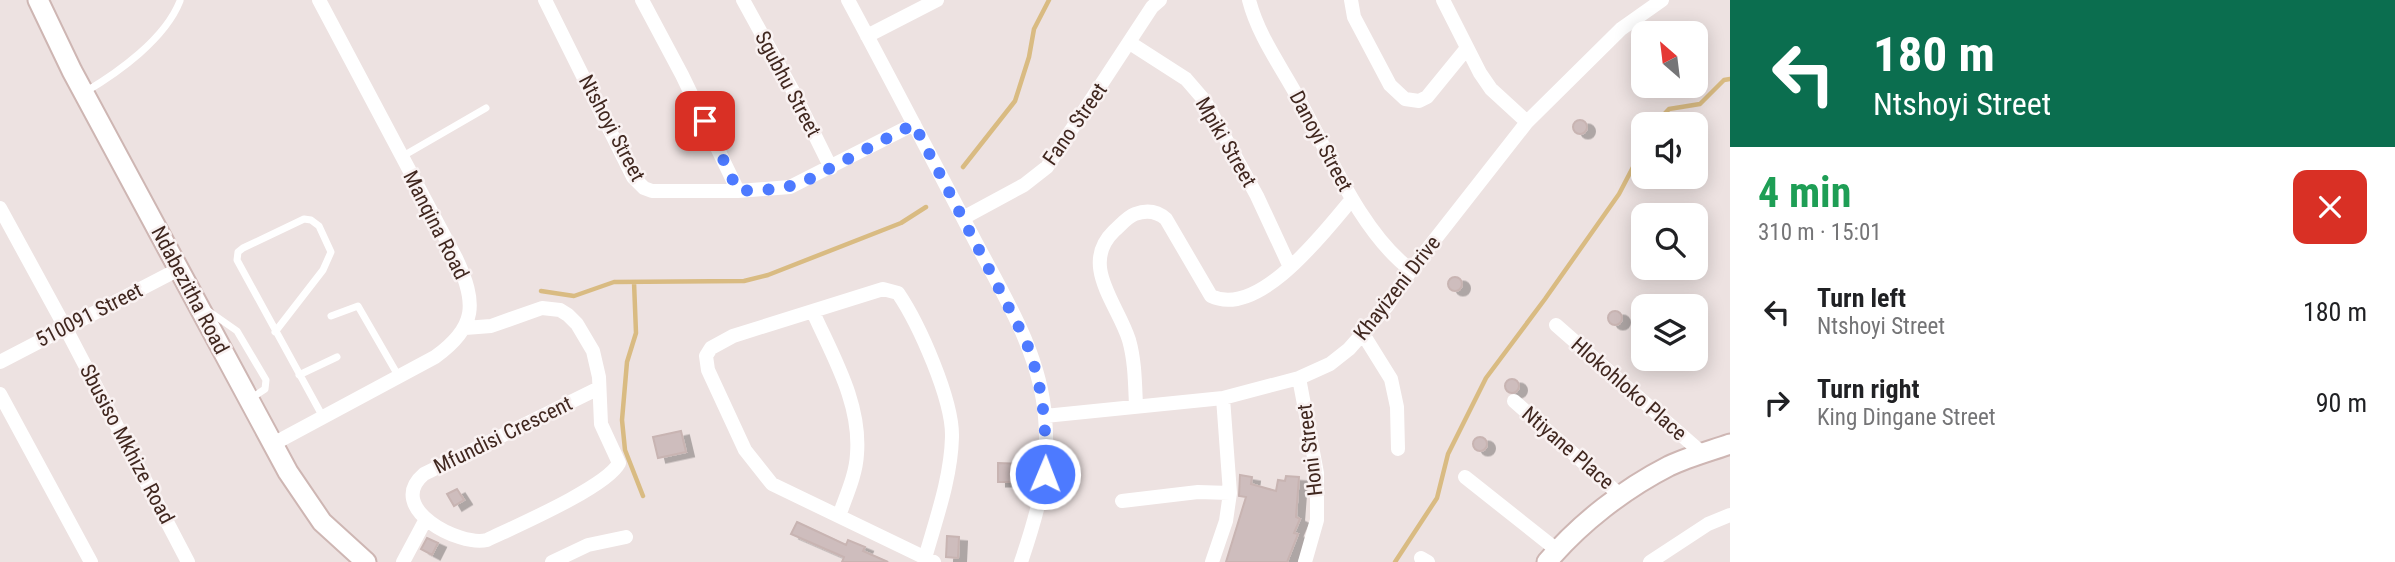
<!DOCTYPE html>
<meta charset="utf-8">
<style>
body{margin:0;font-family:"Roboto Condensed",sans-serif;background:#f2f2f2;color:#202124;height:100vh;display:flex;flex-direction:column;font-size:26px;white-space:nowrap}
*{box-sizing:border-box;margin:0}
p{font-size:23px;color:#757577}
.icon{flex:none;width:38px;height:38px;fill:none;stroke:currentColor;stroke-width:2;stroke-linecap:round;stroke-linejoin:round}
.map{position:relative;flex:1;overflow:hidden}
.side{display:flex;flex-direction:column;background:#fff;width:665px}
.side>*{flex:none}
.banner{background:#0b6e4f;color:#fff;overflow:hidden}
.needle{width:46px;rotate:332deg}
.fabs{position:absolute;left:1631px;top:21px;display:grid;gap:14px}
.fabs a{display:grid;place-items:center;width:77px;height:77px;border-radius:14px;background:#fff;box-shadow:0 4px 18px #0003;font-size:35px}
.pin{position:absolute;display:grid;place-items:center;width:60px;height:60px;color:#fff;margin:-30px;border-radius:14px;box-shadow:0 4px 10px #0006}
.me{position:absolute;width:77px;margin:-38px;rotate:1deg;stroke-linejoin:round;filter:drop-shadow(0 0 5px #0008)}
.turn{display:flex;align-items:center;gap:24px;height:147px;padding:0 28px;font-size:32px}
.turn .icon{width:91px;height:91px;stroke-width:2.5}
.turn b{display:block;font-size:49px;line-height:60px}
.round{display:grid;place-items:center;flex:none;width:74px;height:74px;border-radius:14px;background:#f2f2f2}
.summary{display:flex;align-items:center;justify-content:space-between;height:119px;padding:0 28px}
h1{font-size:42px;font-weight:700;line-height:52px;color:#1e9e55}
ul{padding:0;list-style:none}
li{display:flex;align-items:center;gap:21px;height:91px;padding:0 28px}
li div{flex:1}
li b{display:block;font-size:26px}
li em{font-style:normal}
main{display:flex;flex:1;min-height:0}
.map>svg:first-child{display:block}
</style>
<main>
<div class="map">
<svg width="1730" height="562" viewBox="0 0 1730 562">
<defs>
<filter id="shadow"><feDropShadow dx="8" dy="4.5" stdDeviation="0" flood-color="#0004"/></filter>
</defs>
<rect width="100%" height="100%" fill="#ede2e1"/>
<g fill="none" stroke-linecap="round" stroke-linejoin="round">
<path stroke="#d9bb82" stroke-width="4.5" d="M1655,124L1669,109L1700,104L1724,80L1730,79
M963,167L1015,101L1029,57L1034,29L1049,0
M634,282L636,333L627,362L622,420L625,450L643,496
M541,291L574,296L614,282L744,281L768,275L901,223L926,207
M1395,562L1437,498L1448,454L1486,378L1545,299L1619,194L1643,148"/>
</g>
<path fill="#cebdbd" stroke="#c8b4b2" stroke-width="2" filter="url(#shadow)" d="M1573 127a7 7 0 1 1 14 0a7 7 0 1 1-14 0Z
M1448 284a7 7 0 1 1 14 0a7 7 0 1 1-14 0Z
M1608 318a7 7 0 1 1 14 0a7 7 0 1 1-14 0Z
M1505 386a7 7 0 1 1 14 0a7 7 0 1 1-14 0Z
M681,431L686,452L658,458L653,437Z
M1473 444a7 7 0 1 1 14 0a7 7 0 1 1-14 0Z
M998,463L1022,464V482H998Z
M1240,475L1252,477L1251,484L1276,491L1278,480L1285,481L1286,476L1299,477L1296,517L1300,519L1294,533L1298,534L1287,562H1226L1246,497L1239,496Z
M457,489L464,500L454,506L447,494Z
M797,522L846,545L848,540L865,547L863,551L888,562H842L844,557L791,534Z
M947,536L959,537L958,558L946,557Z
M427,538L438,543L432,555L421,549Z"/>
<g fill="none" stroke-linecap="round" stroke-linejoin="round">
<defs>
<path id="secondary" d="M38,0L72,71L288,472L322,522L366,562
M1547,562C1580,523 1624,489 1669,466C1688,457 1710,451 1730,444"/>
</defs>
<use href="#secondary" stroke="#ceb6b3" stroke-width="23"/>
<path stroke="#fff" stroke-width="7" d="M85,92C119,72 165,39 180,1
M403,156L486,108
M207,310L237,331L266,380L265,389L250,399
M331,316L358,306L399,377
M275,332L323,270L331,252L319,226L311,220L304,219L243,248L238,252L237,260L323,417
M299,375L337,357"/>
<path stroke="#fff" stroke-width="14" d="M545,0L633,177L644,188L652,191H738L790,187L914,124
M642,0L682,75L738,191
M743,0L793,91L831,168
M848,0C890,78 931,157 972,235C1002,293 1040,351 1045,417C1050,470 1038,512 1021,562
M1249,0C1258,35 1280,65 1297,96C1328,151 1360,232 1411,270
M1351,0L1354,17L1390,85L1405,99L1419,101L1427,97L1467,48
M1443,0L1480,73L1491,89L1527,122
M867,36L937,0
M1130,43L1186,79L1205,101L1257,196L1290,267
M0,208L65,327L188,562
M963,218L1024,185L1047,167L1152,7L1160,0
M813,312C833,357 861,403 857,454C856,475 846,496 839,516
M1556,325L1702,453
M465,328L491,326L542,308L560,310L568,315L577,324L593,351L599,377L601,424L619,463C607,487 514,527 487,540C460,547 384,508 424,474L599,388
M1363,334L1391,379L1397,407L1398,449
M0,362L179,269
M1299,378L1317,473V520L1305,562
M0,394L91,562
M1514,401L1621,496
M1136,406C1135,384 1135,361 1129,340C1118,304 1079,265 1114,231C1121,225 1127,217 1135,214C1146,210 1157,211 1166,219L1211,296C1259,319 1325,231 1352,199
M1045,416L1223,398L1299,378L1330,364L1349,349L1387,306L1411,270L1527,122L1621,29L1662,0
M273,444L435,357C477,327 477,303 456,258L319,0
M1465,477L1557,550
M1122,501L1198,492L1230,493
M925,558C936,519 951,478 952,437C953,400 919,324 898,293L883,289L867,294L733,336L711,348L706,356L708,370L745,450L772,484L934,562
M1421,558L1428,562
M403,562L426,519
M552,562L588,545L626,537
M1212,562L1226,521L1230,493L1223,398
M1650,562L1708,524L1730,515"/>
<use href="#secondary" stroke="#fff" stroke-width="19"/>
</g>
<g fill="none" stroke-linecap="round" stroke-linejoin="round">
<path stroke="#4d7aff" stroke-width="12" stroke-dasharray="0 21.6" d="M705,121L738,191L778,189L802,183L914,124L1025,339C1043,383 1047,427 1045,474"/>
</g>
<g text-anchor="middle" dominant-baseline="central" stroke-width="5" stroke-linejoin="round" paint-order="stroke">
<g font-size="21" fill="#40271f" stroke="#f9f2f2">
<text transform="translate(788 84) rotate(62)">Sgubhu Street</text>
<text transform="translate(1075 124) rotate(-55)">Fano Street</text>
<text transform="translate(612 128) rotate(62)">Ntshoyi Street</text>
<text transform="translate(1321 141) rotate(62)">Danoyi Street</text>
<text transform="translate(1226 142) rotate(60)">Mpiki Street</text>
<text transform="translate(436 225) rotate(63)">Manqina Road</text>
<text transform="translate(1397 288) rotate(-52)">Khayizeni Drive</text>
<text transform="translate(190 290) rotate(62)">Ndabezitha Road</text>
<text transform="translate(89 315) rotate(-27)">510091 Street</text>
<text transform="translate(1629 389) rotate(41)">Hlokohloko Place</text>
<text transform="translate(503 435) rotate(-26)">Mfundisi Crescent</text>
<text transform="translate(127 444) rotate(62)">Sbusiso Mkhize Road</text>
<text transform="translate(1568 448) rotate(41)">Ntiyane Place</text>
<text transform="translate(1310 450) rotate(-97)">Honi Street</text>
</g>
</g>
</svg>
<div class="fabs">
<a><svg class="needle" viewBox="-14 -14 28 28"><path d="M0-13l5 13h-10z" fill="#e53935"/><path d="M0 13l5-13h-10z" fill="#757577"/></svg></a>
<a><svg class="icon" aria-label="sound" viewBox="0 0 24 24"><path d="M4 9h4l5-4v14l-5-4H4zM17 9q2 3 0 6"/></svg></a>
<a><svg class="icon" aria-label="search" viewBox="0 0 24 24"><circle cx="10" cy="10" r="6"/><path d="M15 15l6 6"/></svg></a>
<a><svg class="icon" aria-label="layers" viewBox="0 0 24 24"><path d="M12 4l9 5-9 5-9-5zM3 14l9 5 9-5"/></svg></a>
</div>
<div class="pin" style="left:705px;top:121px;background:#d93025"><svg class="icon" aria-label="arrive" viewBox="0 0 24 24"><path d="M6 21V4h12l-3 4 3 4H6"/></svg></div>
<svg class="me" style="left:1045px;top:474px" viewBox="-20 -20 40 40"><circle r="17" fill="#4d7aff" stroke="#fff" stroke-width="3"/><path d="M0-11L8 9 0 5-8 9z" fill="#fff"/></svg>
</div>
<section class="side">
<div class="banner">
<div class="turn"><svg class="icon" aria-label="left" viewBox="0 0 24 24"><path d="M17 20v-9H6M10 6l-5 5 5 5"/></svg><div><b>180 m</b>Ntshoyi Street</div></div>
</div>
<div class="summary"><div><h1>4 min</h1><p>310 m · 15:01</p></div><a class="round" style="background:#d93025;color:#fff"><svg class="icon" aria-label="close" viewBox="0 0 24 24"><path d="M6 6l12 12M18 6L6 18"/></svg></a></div>
<ul>
<li><svg class="icon" aria-label="left" viewBox="0 0 24 24"><path d="M17 20v-9H6M10 6l-5 5 5 5"/></svg><div><b>Turn left</b><p>Ntshoyi Street</p></div><em>180 m</em></li>
<li><svg class="icon" aria-label="right" viewBox="0 0 24 24"><path d="M7 20v-9h11M14 6l5 5-5 5"/></svg><div><b>Turn right</b><p>King Dingane Street</p></div><em>90 m</em></li>
</ul>
</section>
</main>
